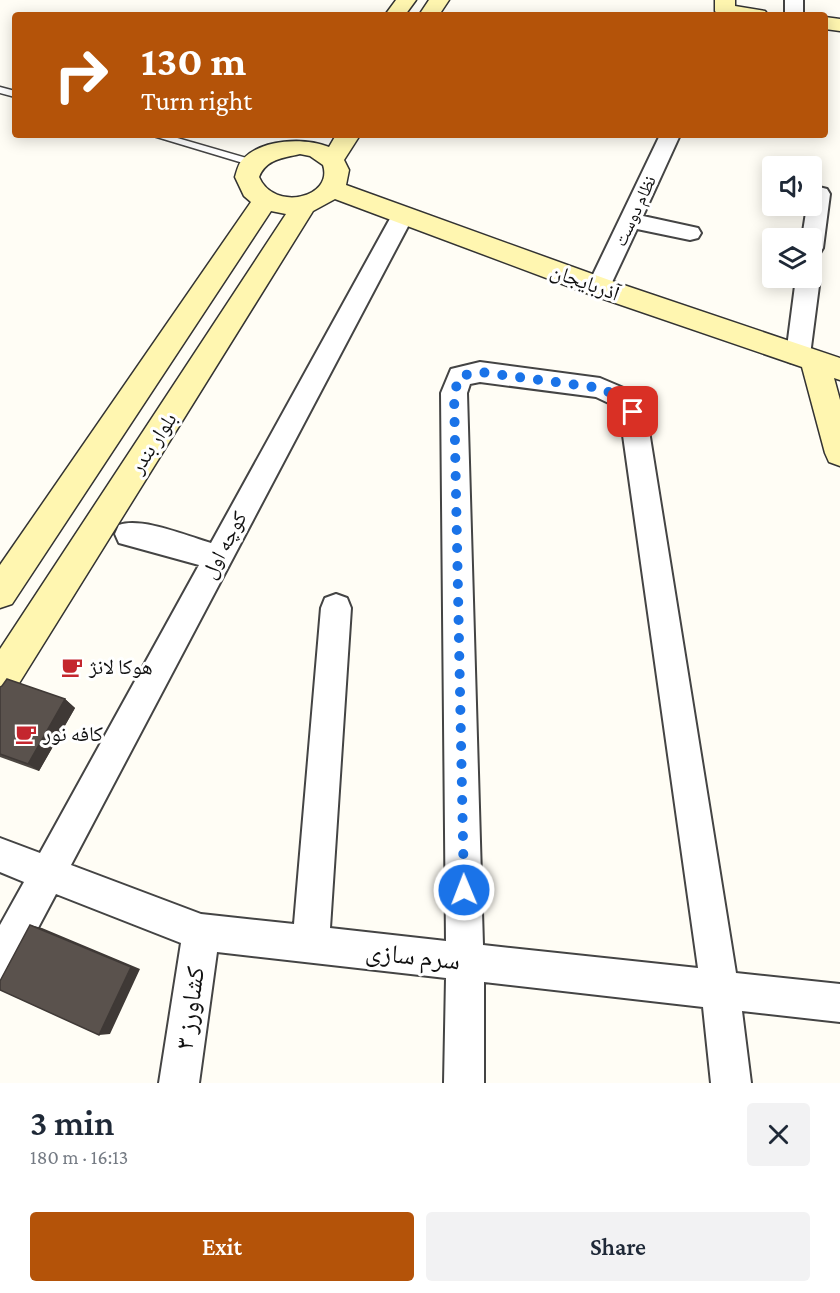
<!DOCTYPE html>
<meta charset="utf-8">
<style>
body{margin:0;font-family:"Crimson Pro","Noto Naskh Arabic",serif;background:#f2f2f3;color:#1f2937;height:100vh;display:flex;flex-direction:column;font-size:22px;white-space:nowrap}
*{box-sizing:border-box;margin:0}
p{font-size:20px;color:#747a83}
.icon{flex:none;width:33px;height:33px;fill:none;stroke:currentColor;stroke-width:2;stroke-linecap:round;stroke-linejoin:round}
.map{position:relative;height:1083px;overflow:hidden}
.details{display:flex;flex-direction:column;background:#fff;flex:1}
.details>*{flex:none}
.banner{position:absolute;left:12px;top:12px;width:816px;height:126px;border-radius:6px;box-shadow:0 3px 15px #0003;background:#b45309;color:#fff;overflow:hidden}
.buttons{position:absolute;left:762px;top:156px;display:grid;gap:12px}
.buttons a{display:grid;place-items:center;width:60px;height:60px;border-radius:6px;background:#fff;box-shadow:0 3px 15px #0003;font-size:30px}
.pin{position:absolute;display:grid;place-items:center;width:51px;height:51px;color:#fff;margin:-26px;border-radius:12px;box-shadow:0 3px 9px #0006}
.me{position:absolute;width:66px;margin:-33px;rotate:359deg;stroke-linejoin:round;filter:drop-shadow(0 0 4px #0008)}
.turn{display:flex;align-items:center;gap:21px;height:126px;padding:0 30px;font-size:27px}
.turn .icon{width:78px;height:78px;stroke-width:2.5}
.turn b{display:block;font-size:42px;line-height:51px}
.round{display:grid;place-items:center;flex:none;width:63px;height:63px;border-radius:6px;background:#f2f2f3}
.headline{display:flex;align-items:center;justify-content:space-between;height:102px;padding:0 30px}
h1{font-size:36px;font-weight:600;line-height:45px}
.primary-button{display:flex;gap:12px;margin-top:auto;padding:12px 30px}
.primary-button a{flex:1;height:69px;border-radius:6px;background:#b45309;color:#fff;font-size:24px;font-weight:600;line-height:69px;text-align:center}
.primary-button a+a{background:#f2f2f3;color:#1f2937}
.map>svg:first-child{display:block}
</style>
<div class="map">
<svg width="840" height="1083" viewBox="0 0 840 1083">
<rect width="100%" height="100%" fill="#fffdf5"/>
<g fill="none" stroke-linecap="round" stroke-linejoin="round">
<defs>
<path id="lane" d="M0,87L15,91V97L0,93Z
M150,135H167L257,161L258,163L253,166Z"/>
<path id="street" d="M785,0H803V15H785Z
M660,135H680L643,216L698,228L701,233L698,238L690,240L637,229L607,293L599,295L591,293L587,287Z
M819,187L827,189L830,194L823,248L820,253L812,256V238H802L807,206H812V189Z
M403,208L411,210L414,215L71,865L201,914L294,924L321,608L325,598L336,594L347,598L351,608L330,928L446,941L441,393L451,369L480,362L600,378L633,392L646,412L736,973L840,984V1022L742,1011L751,1083H711L703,1007L484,982V1083H444L446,978L217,952L199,1083H159L181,943L56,894L13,975L0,981V925L24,882L0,872V838L40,853L199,565L119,543L115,534L119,525C142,517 187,536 211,543L392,215L395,210ZM480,382L596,397L615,406L620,414L698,968L483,945L467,393L470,384Z
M812,271L816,272L820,278L810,355L807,362L798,364L789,362L786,355L796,278H812Z"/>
<path id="secondary" d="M396,0H416L405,15H385Z
M429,0H449L439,15H419Z
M715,0H735V6L765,11L768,15H718L715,11Z
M825,17L840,19V31L825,29Z
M336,135H360L344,160L349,170L346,185L609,280L840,358V380L834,378L840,400V466L829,462L825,453L802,367L589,294L335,199L313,211L13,693L0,698V649L286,214L271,211L12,604L0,608V565L251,202L244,196L235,177C237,171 238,164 243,159C262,139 304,137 329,147ZM300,154L310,156L323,165C334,198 274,212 259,177C266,159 283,158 300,154Z"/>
</defs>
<use href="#lane" stroke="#444" stroke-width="3"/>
<use href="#street" stroke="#444" stroke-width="4"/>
<use href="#secondary" stroke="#333" stroke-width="3"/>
<use href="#lane" fill="#fff" fill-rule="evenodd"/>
<use href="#street" fill="#fff" fill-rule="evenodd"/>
<use href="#secondary" fill="#fff6b0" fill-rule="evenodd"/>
</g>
<path fill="#4d4742" d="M0,687L65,699L75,708L39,771L0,757Z"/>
<path fill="#3f3936" d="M65,699L75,708L39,771L28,764Z
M30,925L42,928L140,969L110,1034L99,1035Z"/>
<path fill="#5a524d" stroke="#3f3936" stroke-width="1.5" d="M7,679L65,699L28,764L0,754V687L2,686Z
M30,925L131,967L99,1035L0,990V981Z"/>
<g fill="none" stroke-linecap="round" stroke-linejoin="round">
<path stroke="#1a73e8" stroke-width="10" stroke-dasharray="0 18" d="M464,890L454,393L460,376L480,372L600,388L624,399L633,412"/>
</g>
<defs>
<symbol id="cafe-bare" viewBox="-9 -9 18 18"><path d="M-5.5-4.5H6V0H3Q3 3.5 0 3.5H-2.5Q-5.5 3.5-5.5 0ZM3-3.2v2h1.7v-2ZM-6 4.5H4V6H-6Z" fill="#c4262e" stroke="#fff" stroke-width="2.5" paint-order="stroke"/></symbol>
</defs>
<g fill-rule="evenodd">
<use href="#cafe-bare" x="57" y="652" width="30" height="30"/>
<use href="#cafe-bare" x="11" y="719" width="30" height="30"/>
</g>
<g text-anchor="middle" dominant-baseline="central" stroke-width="6" stroke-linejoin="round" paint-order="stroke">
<g font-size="18" fill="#111" stroke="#fff">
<text transform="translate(635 211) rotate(-65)">نظام دوست</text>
</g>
<g font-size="21" fill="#111" stroke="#fff">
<text transform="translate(585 282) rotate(20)">آذربایجان</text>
<text transform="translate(153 443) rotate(-57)">بلوار بندر</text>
<text transform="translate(224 545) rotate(-62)">کوچه اول</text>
</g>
<g font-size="21" fill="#111" stroke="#fff" text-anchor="start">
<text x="89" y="667">هوكا لانژ</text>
<text x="43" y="734">کافه نور</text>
</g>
<g font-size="26" fill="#111" stroke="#fff">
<text transform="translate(413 956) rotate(6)">سرم سازی</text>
<text transform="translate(190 1008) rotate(-82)">کشاورز ۳</text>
</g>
</g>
</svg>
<div class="buttons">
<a><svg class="icon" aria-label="sound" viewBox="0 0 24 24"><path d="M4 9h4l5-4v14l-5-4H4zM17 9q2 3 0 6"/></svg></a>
<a><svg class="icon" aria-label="layers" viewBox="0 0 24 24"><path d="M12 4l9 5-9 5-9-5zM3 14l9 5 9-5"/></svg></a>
</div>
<div class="pin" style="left:633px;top:412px;background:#d93025"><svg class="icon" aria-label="arrive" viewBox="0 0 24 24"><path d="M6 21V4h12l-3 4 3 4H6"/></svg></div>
<svg class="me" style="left:464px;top:890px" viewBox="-20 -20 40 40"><circle r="17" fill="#1a73e8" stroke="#fff" stroke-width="3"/><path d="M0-11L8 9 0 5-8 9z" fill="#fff"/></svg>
<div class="banner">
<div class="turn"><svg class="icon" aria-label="right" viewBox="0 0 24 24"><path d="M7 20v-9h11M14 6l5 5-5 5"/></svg><div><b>130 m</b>Turn right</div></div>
</div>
</div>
<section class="details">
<div class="headline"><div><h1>3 min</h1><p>180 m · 16:13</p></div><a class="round"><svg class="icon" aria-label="close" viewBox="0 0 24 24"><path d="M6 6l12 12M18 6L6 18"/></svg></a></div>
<div class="primary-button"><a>Exit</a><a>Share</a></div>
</section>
